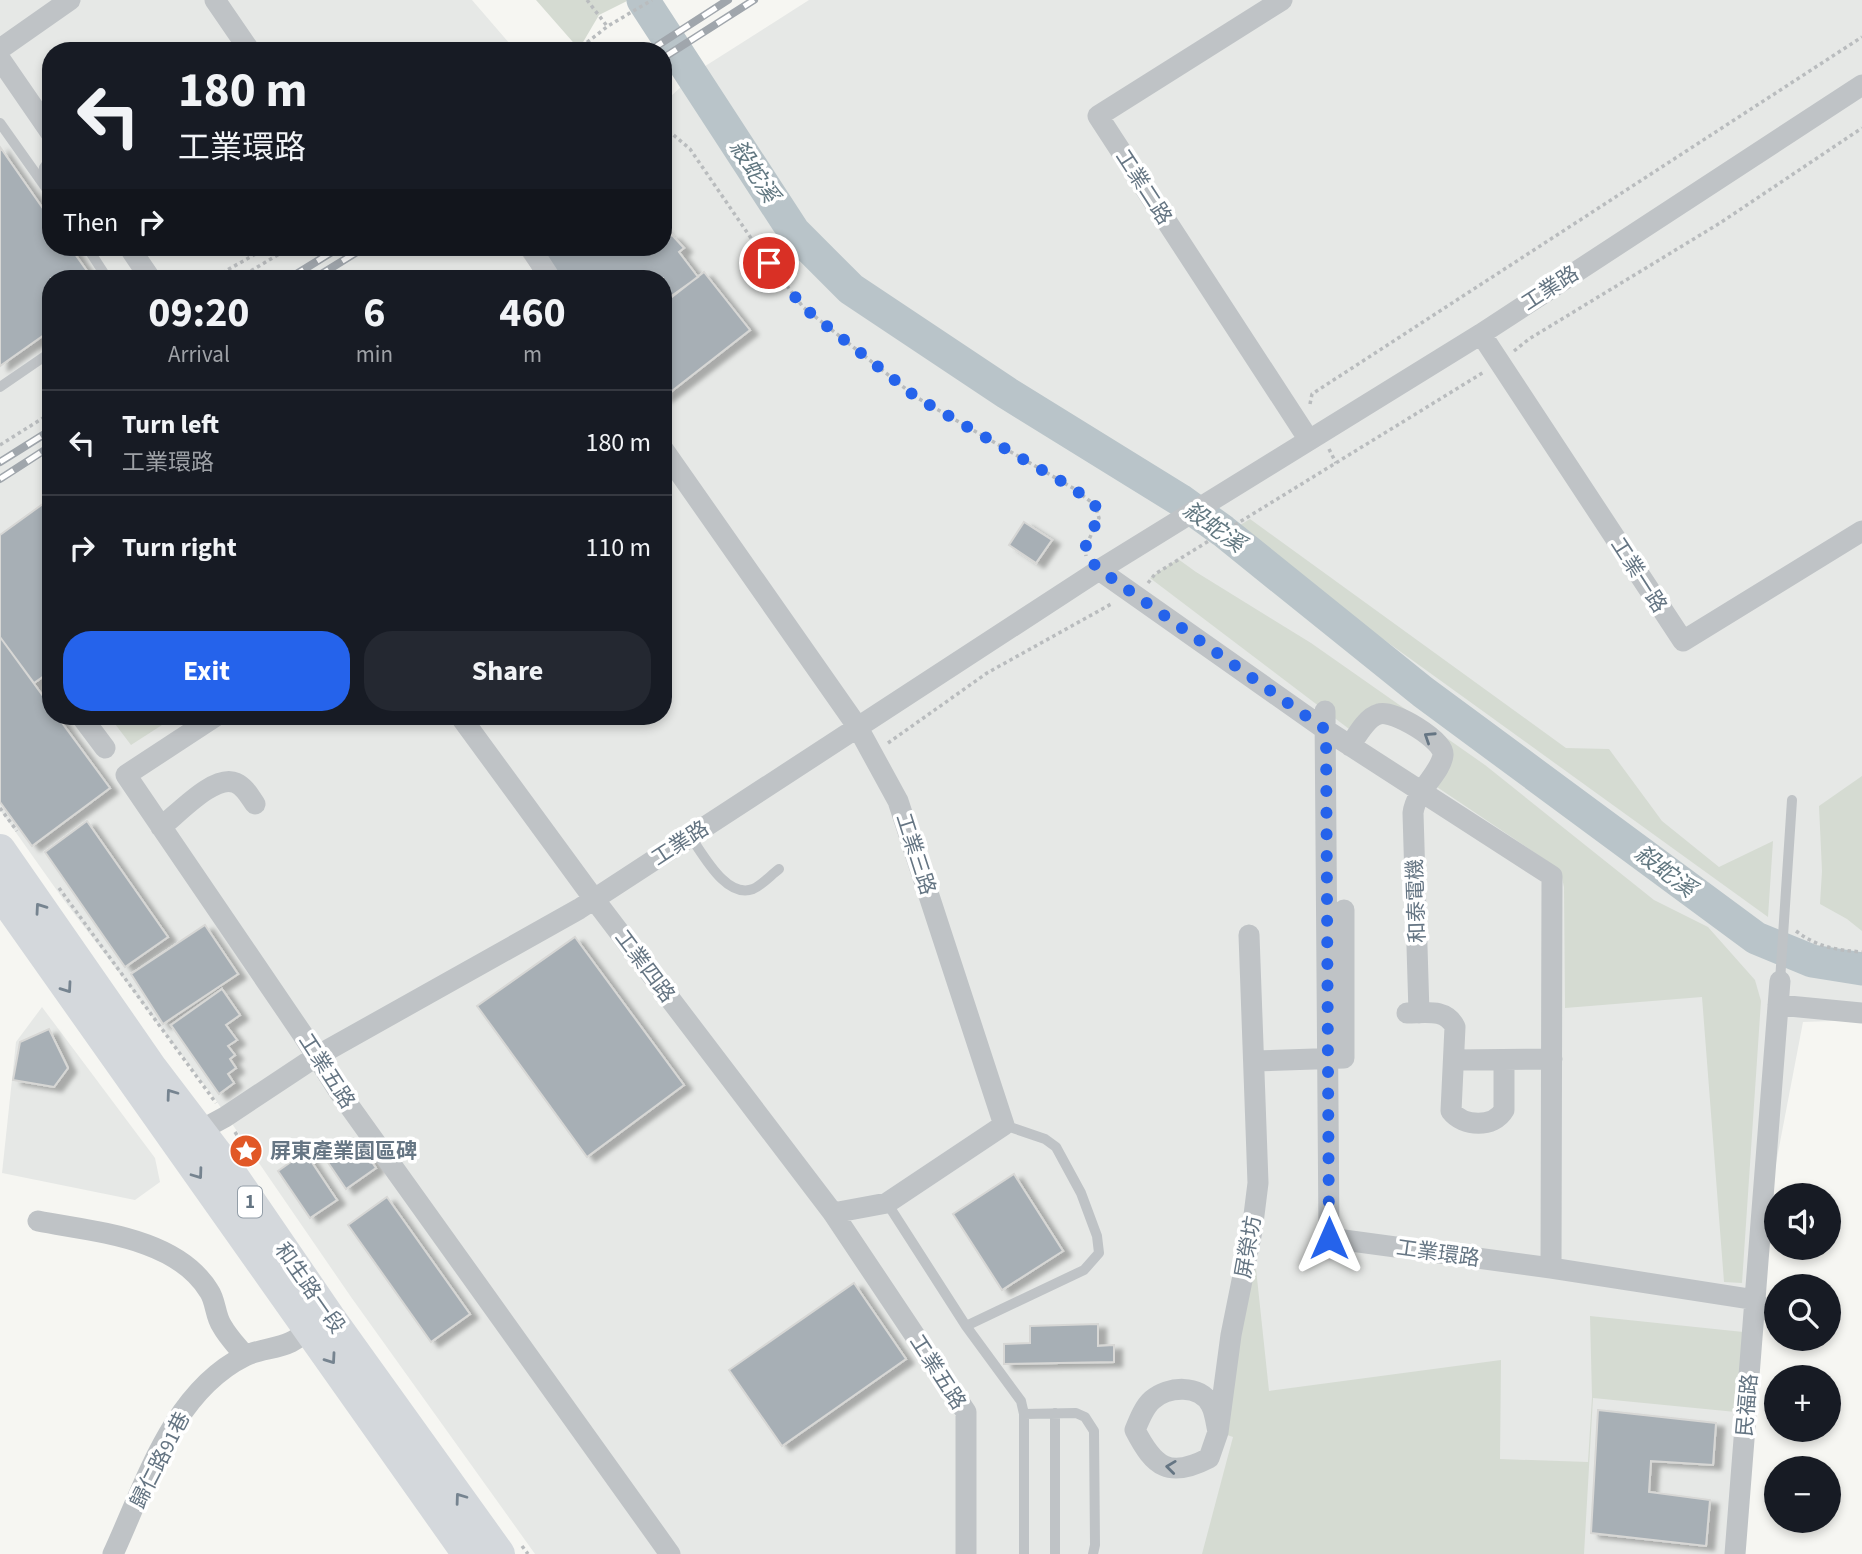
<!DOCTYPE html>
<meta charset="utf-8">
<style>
body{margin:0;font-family:"Source Sans 3","Noto Sans TC",sans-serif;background:#242831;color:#f1f3f6;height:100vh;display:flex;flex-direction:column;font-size:26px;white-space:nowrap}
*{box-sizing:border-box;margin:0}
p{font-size:23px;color:#9ea1a6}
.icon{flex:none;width:38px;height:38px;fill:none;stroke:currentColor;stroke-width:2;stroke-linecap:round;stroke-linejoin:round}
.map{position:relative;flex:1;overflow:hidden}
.drawer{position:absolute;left:42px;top:270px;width:630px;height:455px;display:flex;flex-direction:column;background:#171b24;border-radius:28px;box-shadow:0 4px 10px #0003}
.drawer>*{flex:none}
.top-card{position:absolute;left:42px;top:42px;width:630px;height:214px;border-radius:28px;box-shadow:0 4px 10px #0003;background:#171b24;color:#f1f3f6;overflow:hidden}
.buttons{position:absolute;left:1764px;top:1183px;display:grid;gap:14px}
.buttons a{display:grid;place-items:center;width:77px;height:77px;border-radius:50%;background:#171b24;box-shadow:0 4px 10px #0003;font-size:35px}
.pin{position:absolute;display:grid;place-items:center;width:60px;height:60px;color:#fff;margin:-30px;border:4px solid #fff;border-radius:50%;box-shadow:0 2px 7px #0007}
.me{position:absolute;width:77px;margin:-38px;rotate:0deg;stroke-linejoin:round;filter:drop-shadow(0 0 5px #0008)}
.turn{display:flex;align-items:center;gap:24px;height:147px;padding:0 21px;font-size:32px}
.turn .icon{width:91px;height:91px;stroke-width:2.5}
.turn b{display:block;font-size:49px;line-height:60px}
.then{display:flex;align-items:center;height:66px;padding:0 21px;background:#0003;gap:14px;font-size:26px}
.eta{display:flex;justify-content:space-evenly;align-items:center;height:119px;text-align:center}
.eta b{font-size:42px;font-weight:700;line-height:49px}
.cta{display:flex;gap:14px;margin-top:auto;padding:14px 21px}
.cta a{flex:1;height:80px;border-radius:28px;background:#2563eb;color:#fff;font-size:28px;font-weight:700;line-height:80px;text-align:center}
.cta a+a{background:#242831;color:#f1f3f6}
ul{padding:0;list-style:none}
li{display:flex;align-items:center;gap:21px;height:105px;padding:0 21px;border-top:2px solid #363941}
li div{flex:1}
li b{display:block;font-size:26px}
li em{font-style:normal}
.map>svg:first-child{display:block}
</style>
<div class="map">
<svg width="1862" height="1554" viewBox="0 0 1862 1554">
<defs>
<filter id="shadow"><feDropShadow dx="8" dy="4.5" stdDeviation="2" flood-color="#0004"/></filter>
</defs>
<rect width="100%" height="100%" fill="#f6f6f2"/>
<path fill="#e6e8e6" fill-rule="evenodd" d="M0,0H472L516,51H51V247H663V100L669,98L699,70L809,0H1862V1020L1803,1022L1751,1294L1730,1554H535L351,1297L215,1099L63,899L0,810ZM51,278H663V716H51Z
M42,1007L155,1158L160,1182L135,1200L2,1173L16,1042Z"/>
<path fill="#d5dbd2" d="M536,0H629L599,15L579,49Z
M1250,519L1566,748L1609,749L1662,821L1719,867L1773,841L1768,917L1232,530Z
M1178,559L1196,572L1311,643L1485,765L1654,900L1708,927L1755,980L1761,1001L1742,1283L1724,1282L1702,997L1565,1008L1564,887L1562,878L1553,865L1428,781L1444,752L1383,712L1357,735L1150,578Z
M109,716H176L131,745Z
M1862,776V931L1847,919L1820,904L1822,871L1819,806Z
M1252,1231L1269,1391L1501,1360L1500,1459L1588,1462L1592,1397L1590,1316L1753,1333L1746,1413L1593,1398L1584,1554H1202L1233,1437L1218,1432Z"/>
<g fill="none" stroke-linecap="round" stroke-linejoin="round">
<path stroke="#b9c4c9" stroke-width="33" d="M643,0L794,232L851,289L1007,393L1180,500L1223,531L1423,692L1756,938L1812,961L1862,969"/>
</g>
<path fill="#a7afb5" stroke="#d7d7d5" stroke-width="2" filter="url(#shadow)" d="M0,147L51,220V247H70L92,278H51V330L0,366Z
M663,229L668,237L672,235L684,248L679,252L698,277L663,302V278H540L517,247H663Z
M704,272L750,330L663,398V304Z
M47,501L51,507V671L34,683L0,637V535Z
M1024,522L1052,540L1036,563L1009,545Z
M0,637L51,707V716H57L110,788L32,846L0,802Z
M87,821L168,937L125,967L45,852Z
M205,925L238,974L163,1024L131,974Z
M575,937L684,1085L587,1157L477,1006Z
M222,989L240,1015L226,1025L237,1040L228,1046L235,1055L230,1059L236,1068L228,1074L234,1083L219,1094L171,1025Z
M49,1029L68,1068L54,1087L13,1080L20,1042Z
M357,1140L376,1168L346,1189L327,1161Z
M305,1152L337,1200L310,1218L278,1171Z
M1014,1174L1063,1251L1002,1290L953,1214Z
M387,1197L470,1314L431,1342L348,1225Z
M854,1283L906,1359L782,1446L729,1370Z
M1098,1324V1346L1114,1345V1362L1004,1364V1344L1030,1343V1326Z
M1598,1410L1716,1423L1713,1465L1651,1461L1649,1492L1710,1500L1706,1546L1591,1533Z"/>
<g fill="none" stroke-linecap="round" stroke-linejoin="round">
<path stroke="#b9bcbe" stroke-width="3.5" stroke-dasharray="3.5 3.5" stroke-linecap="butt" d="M587,0L607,26
M576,51L608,26L652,0
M663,126L690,149L753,241L803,307L916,397L1073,488L1095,505L1099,518L1085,548L1086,556
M222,273L268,247
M239,278L291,247
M1514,351L1529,339L1720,223L1862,128
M1310,404L1312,394L1862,37
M0,445L51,413
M1329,449L1336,463
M1148,583L1155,574L1484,372
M888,743L987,673L1113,603
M0,808L17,831
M59,888L216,1103
M1796,931C1817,947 1836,950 1862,952
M235,1132L248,1152
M522,1546L528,1554"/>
<path stroke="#bfc3c6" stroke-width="10" d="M0,123L51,195
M87,247L107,278
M0,387L51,352
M690,836C703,854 726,899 753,889C762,885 771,875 779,869
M1780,981L1792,800
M887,1203L966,1326L1021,1401L1024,1414V1554
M966,1326L1084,1270L1099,1253L1097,1236L1081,1193L1056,1147L1045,1139L1004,1125
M1024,1414L1076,1413L1085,1417L1094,1431L1095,1545L1093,1554
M1055,1554V1413"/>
<path stroke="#bfc3c6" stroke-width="21" d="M215,0L250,51
M1282,0L1098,116L1309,440
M0,49L70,0
M0,59L51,133
M49,170H51
M129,247L150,278
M530,247L550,278
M1481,334L1683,641L1862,531
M663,449L857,726L898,801L1004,1125L887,1203L833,1213
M1099,570L1326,730L1552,876L1551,1268
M1325,711L1329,1238L1551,1268L1756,1300
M81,716L105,748
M216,716L126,775L303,1035L340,1093L670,1554
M460,716L594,899L833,1213L966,1412V1554
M1350,746C1357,735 1367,717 1379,714C1393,709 1445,741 1443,755C1441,773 1416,790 1413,813L1419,1013
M161,827C178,814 215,773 236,783C245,787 250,797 255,804
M1778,1005L1862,1013
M1407,1013C1425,1013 1446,1008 1455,1027L1451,1111C1463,1127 1494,1128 1504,1110V1060
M1455,1060L1552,1059
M1254,1061L1344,1058V910
M190,1136L225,1117L317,1056L579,909L1099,570L1481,334L1862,85
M38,1221C94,1232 176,1237 209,1291C216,1301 215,1316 222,1326C228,1337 238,1347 245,1356
M1218,1432C1216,1423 1215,1412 1211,1405C1200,1384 1168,1386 1152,1400C1144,1407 1139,1420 1135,1430C1154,1467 1169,1479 1209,1458L1218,1432L1231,1335L1252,1231L1258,1183L1249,935
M113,1554C145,1485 172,1392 245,1356C259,1349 277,1349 291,1342C301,1337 309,1329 318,1324
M1735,1554L1780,981"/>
<path stroke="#d4d8dc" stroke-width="32" d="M0,850L152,1069L225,1165L329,1317L499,1554
M0,892L468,1554"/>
<defs>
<path id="rail" d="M649,51L728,0
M663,58L754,0
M290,278L340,247
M315,278L365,247
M0,462L51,430
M0,479L51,446"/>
</defs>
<use href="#rail" stroke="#a0a6ac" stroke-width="8"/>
<use href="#rail" stroke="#fff" stroke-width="5" stroke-dasharray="16" stroke-linecap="butt"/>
</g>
<defs><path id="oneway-chevron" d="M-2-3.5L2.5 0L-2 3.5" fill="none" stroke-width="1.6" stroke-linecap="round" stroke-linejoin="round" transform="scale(1.75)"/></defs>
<g stroke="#657583">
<use href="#oneway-chevron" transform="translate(1429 737) rotate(-147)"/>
<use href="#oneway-chevron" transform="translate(1171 1467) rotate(-173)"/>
</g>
<g stroke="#768490">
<use href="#oneway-chevron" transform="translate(40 908) rotate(-125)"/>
<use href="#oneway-chevron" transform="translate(67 988) rotate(55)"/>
<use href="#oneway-chevron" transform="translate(171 1094) rotate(-126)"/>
<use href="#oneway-chevron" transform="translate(198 1174) rotate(54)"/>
<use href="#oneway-chevron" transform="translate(331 1359) rotate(55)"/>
<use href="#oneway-chevron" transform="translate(460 1498) rotate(-126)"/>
</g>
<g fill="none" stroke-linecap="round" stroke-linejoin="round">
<path stroke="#2563eb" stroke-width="12" stroke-dasharray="0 21.6" d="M769,263L803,307L916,397L1073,488L1095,505L1099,517C1087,543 1076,548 1100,570L1326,730L1329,1238"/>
</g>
<defs>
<symbol id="sight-disc" viewBox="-11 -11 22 22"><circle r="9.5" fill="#e15827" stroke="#fff"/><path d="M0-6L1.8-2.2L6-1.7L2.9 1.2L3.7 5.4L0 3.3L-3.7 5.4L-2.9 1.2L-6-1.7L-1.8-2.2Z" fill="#fff"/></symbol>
</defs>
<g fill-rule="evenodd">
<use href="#sight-disc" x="227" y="1132" width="38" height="38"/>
</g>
<g text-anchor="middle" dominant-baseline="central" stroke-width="7" stroke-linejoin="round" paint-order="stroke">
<rect fill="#fff" stroke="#939ea8" stroke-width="2" x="238" y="1186.5" width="24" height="31" rx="5"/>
<g font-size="19" font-weight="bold" fill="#657583">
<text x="250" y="1202">1</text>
</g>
<g font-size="21" fill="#657583" stroke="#fff">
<text transform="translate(1144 187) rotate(57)">工業二路</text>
<text transform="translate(1550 288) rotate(-33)">工業路</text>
<text transform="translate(1639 575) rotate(57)">工業一路</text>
<text transform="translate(680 843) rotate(-33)">工業路</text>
<text transform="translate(916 854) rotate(72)">工業三路</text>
<text transform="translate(1416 901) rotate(-92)">和泰電機</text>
<text transform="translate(645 966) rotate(53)">工業四路</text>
<text transform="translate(327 1071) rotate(57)">工業五路</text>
<text transform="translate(1248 1247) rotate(-80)">屏榮坊</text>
<text transform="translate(1438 1253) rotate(8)">工業環路</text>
<text transform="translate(310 1288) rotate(55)">和生路一段</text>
<text transform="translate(938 1372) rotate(57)">工業五路</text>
<text transform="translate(1747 1405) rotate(-85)">民福路</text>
<text transform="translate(160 1460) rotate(-63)">歸仁路91巷</text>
</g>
<g font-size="21" font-weight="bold" fill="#657583" stroke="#fff" text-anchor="start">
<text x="270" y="1151">屏東產業園區碑</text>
</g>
<g font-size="23" font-style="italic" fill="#617780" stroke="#fff">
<text transform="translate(754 171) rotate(57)">殺蛇溪</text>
<text transform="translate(1214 527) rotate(35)">殺蛇溪</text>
<text transform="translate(1665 871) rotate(37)">殺蛇溪</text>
</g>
</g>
</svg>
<div class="buttons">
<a><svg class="icon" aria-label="sound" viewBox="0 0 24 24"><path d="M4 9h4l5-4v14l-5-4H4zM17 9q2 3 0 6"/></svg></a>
<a><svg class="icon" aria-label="search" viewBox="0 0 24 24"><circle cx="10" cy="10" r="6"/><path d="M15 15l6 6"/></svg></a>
<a>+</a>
<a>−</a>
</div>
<div class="pin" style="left:769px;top:263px;background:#d93025"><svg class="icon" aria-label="arrive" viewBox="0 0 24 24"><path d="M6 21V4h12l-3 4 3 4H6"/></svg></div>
<svg class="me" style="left:1329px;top:1238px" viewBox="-20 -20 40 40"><path d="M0-17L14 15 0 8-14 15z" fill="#2563eb" stroke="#fff" stroke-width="4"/></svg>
<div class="top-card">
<div class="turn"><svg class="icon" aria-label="left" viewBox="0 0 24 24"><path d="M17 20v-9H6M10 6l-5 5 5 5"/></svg><div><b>180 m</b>工業環路</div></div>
<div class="then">Then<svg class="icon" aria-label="right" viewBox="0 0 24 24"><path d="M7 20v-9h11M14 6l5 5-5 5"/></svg></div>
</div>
<section class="drawer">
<div class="eta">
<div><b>09:20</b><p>Arrival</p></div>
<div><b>6</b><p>min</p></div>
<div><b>460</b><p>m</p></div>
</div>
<ul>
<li><svg class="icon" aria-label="left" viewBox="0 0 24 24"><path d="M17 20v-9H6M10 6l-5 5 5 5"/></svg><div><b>Turn left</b><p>工業環路</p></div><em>180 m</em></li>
<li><svg class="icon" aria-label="right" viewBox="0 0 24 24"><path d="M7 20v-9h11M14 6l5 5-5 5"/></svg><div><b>Turn right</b></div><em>110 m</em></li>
</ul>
<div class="cta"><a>Exit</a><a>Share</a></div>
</section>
</div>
